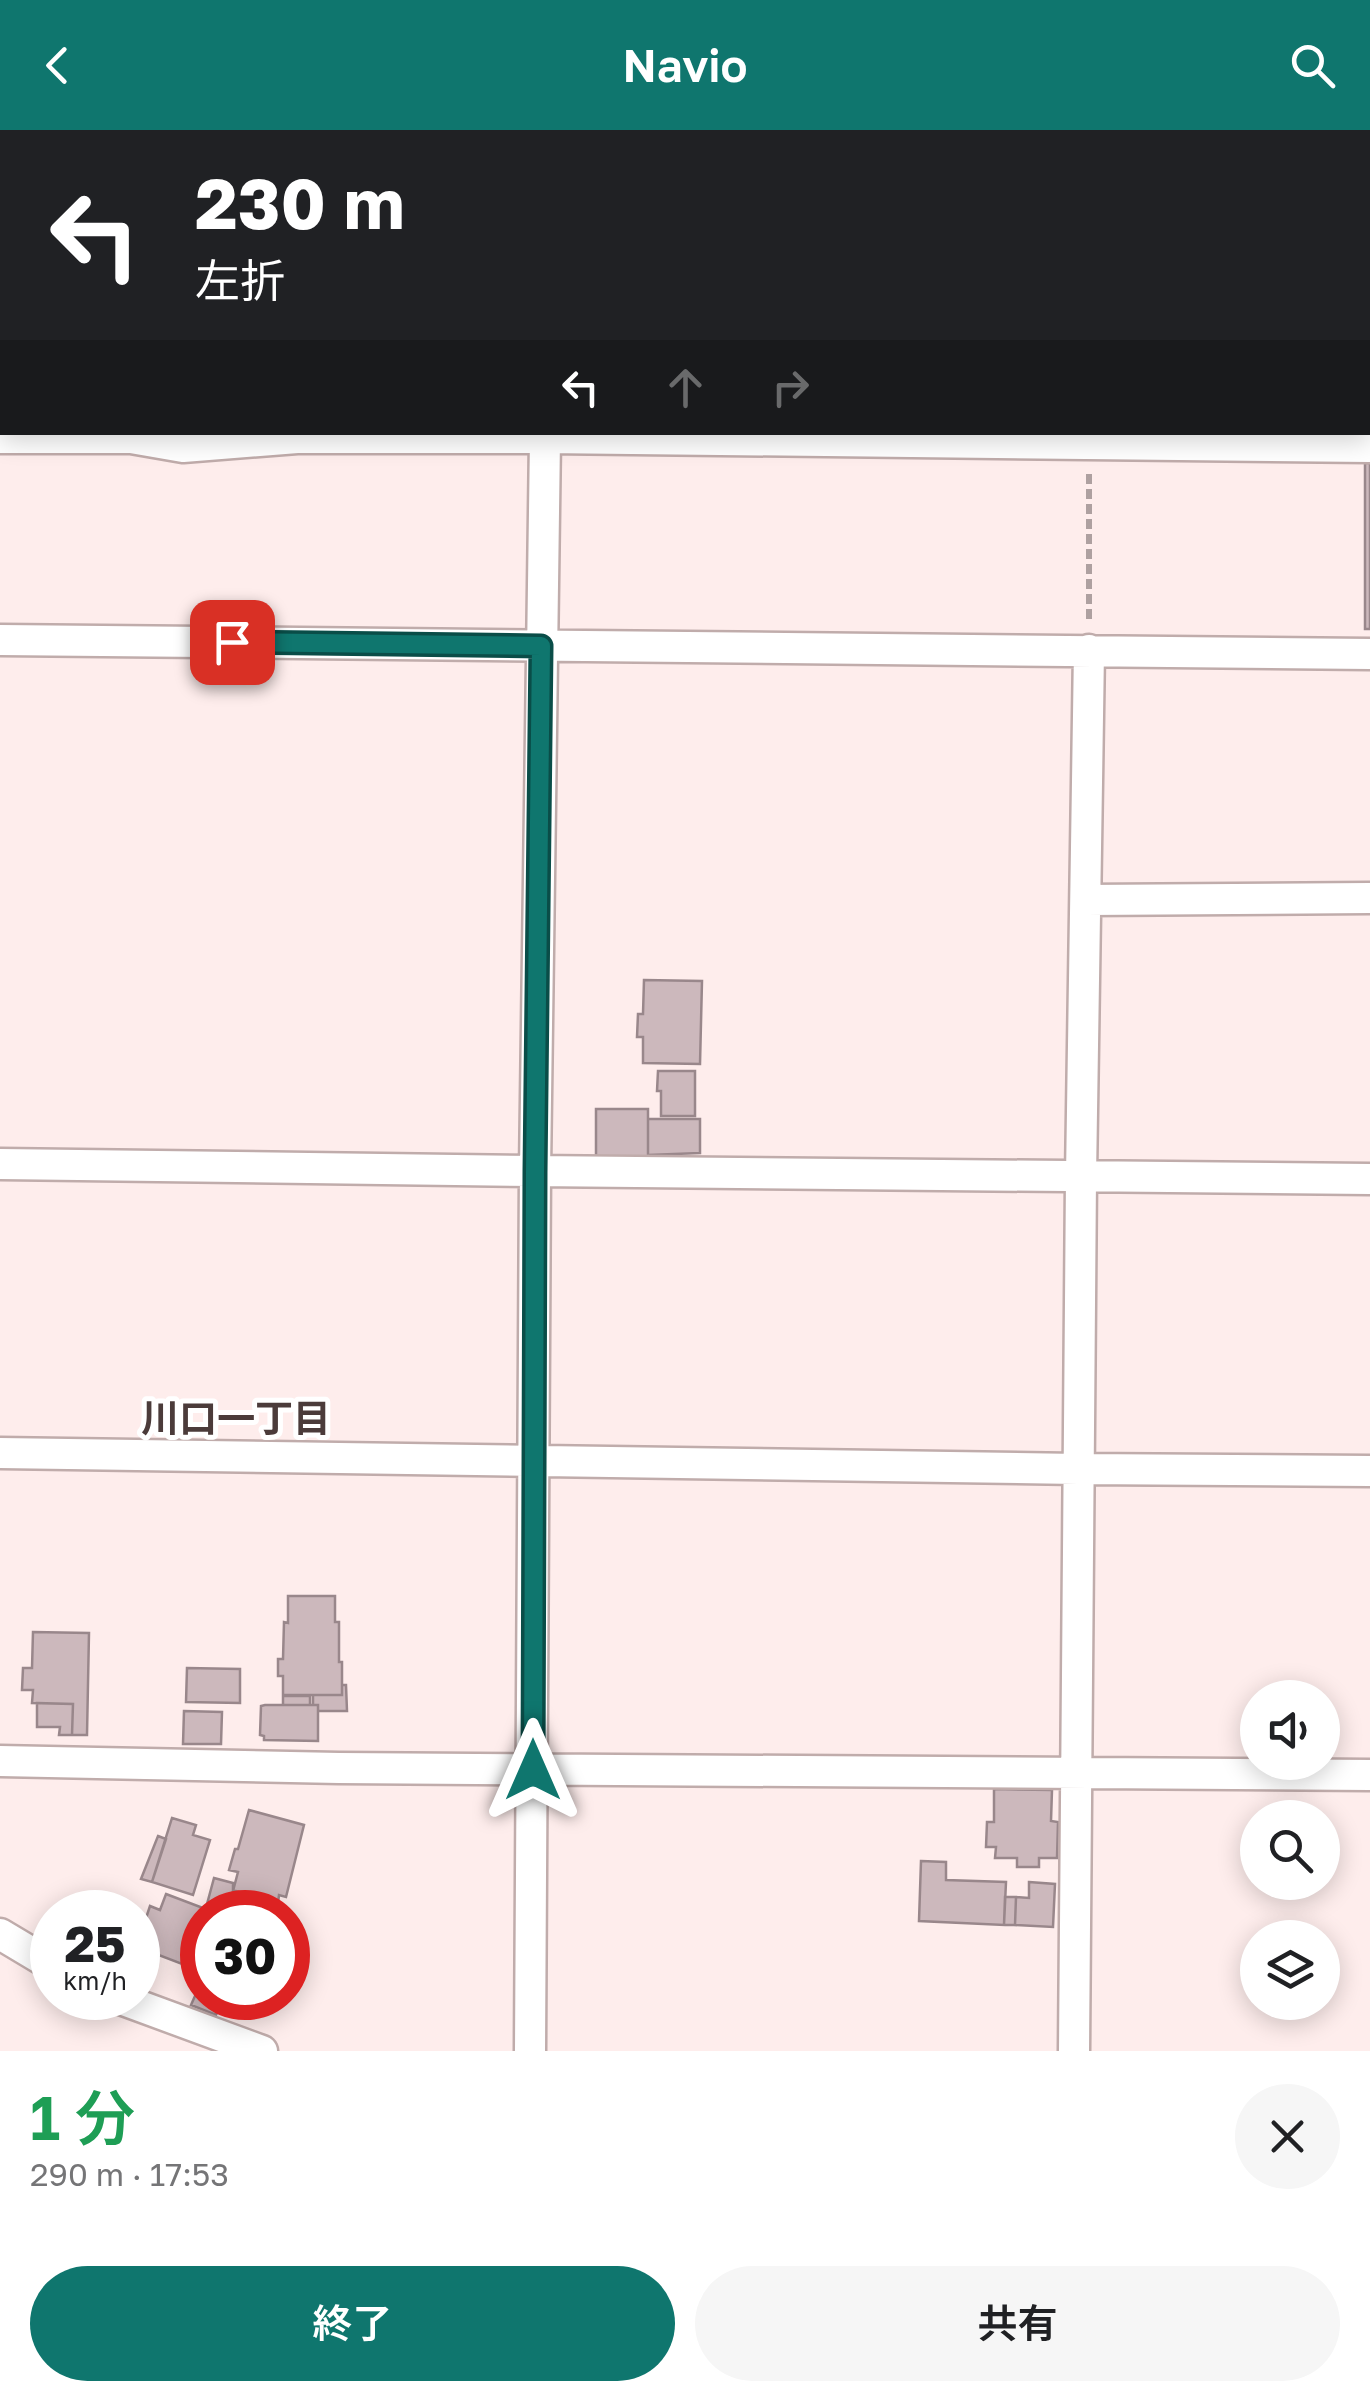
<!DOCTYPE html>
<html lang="ja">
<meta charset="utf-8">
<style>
body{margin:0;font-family:"Golos Text","Noto Sans JP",sans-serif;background:#f6f6f6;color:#202124;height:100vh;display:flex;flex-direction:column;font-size:38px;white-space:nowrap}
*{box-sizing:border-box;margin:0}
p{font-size:32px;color:#757577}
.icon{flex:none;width:55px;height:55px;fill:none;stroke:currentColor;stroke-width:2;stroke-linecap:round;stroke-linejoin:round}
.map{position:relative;height:1921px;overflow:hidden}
.panel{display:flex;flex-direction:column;background:#fff;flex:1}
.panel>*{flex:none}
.guide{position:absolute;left:0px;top:0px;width:1370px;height:305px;box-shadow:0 5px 25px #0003;background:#202124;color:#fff;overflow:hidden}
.controls{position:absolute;left:1240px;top:1550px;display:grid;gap:20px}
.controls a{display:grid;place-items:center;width:100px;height:100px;border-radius:50%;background:#fff;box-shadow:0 5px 25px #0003;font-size:50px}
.speed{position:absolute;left:30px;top:1760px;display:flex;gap:20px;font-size:50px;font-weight:700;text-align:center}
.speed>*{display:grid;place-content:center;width:130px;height:130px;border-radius:50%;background:#fff;box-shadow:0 5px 25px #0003;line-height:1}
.speed small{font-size:25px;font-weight:400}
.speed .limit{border:15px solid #d22;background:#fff;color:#111}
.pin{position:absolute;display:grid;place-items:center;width:85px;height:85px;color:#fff;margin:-42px;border-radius:20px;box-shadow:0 5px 15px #0006}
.me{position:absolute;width:110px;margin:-55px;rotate:0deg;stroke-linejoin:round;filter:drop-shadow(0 0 8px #0008)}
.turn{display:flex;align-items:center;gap:35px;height:210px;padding:0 30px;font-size:45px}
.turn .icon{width:130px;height:130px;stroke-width:2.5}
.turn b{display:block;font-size:70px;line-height:85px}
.lanes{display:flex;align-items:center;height:95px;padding:0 30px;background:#0003;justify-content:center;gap:50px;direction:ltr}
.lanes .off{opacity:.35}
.round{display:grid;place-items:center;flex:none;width:105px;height:105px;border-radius:52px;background:#f6f6f6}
.headline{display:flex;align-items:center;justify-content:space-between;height:170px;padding:0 30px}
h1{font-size:60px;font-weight:600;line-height:75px;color:#1e9e55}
.action{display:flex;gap:20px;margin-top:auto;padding:20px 30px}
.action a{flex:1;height:115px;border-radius:60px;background:#0f766e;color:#fff;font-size:40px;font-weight:600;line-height:115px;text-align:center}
.action a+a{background:#f6f6f6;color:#202124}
header{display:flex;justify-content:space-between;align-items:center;height:130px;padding:0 30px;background:#0f766e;color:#fff;font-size:45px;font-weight:600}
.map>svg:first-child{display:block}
</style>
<header><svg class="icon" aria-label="back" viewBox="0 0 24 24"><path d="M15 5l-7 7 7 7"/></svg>Navio<svg class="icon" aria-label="search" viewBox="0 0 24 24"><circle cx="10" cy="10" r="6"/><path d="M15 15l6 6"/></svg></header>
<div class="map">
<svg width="1370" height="1921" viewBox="0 0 1370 1921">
<rect width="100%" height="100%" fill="#feedec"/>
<path fill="#ccb8bc" stroke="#99878b" stroke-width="2.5" d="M1369,45H1370V285H1368Z
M1365,333H1370V499H1365Z
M644,850L702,851L700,934L643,933V907H637L638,884H643Z
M658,941H695V986H661V961H657Z
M596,979H648V1027L596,1028Z
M648,989H700V1023L648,1025Z
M288,1466H335V1492H339V1532H342V1565H283V1546H278V1529H283L284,1492L288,1493Z
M33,1502L89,1503L87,1605H72L73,1574L32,1573L33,1560H22L23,1538H32Z
M187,1538L240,1539V1573L186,1572Z
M342,1555H346L347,1581H318V1575H313V1565H342Z
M283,1566H310V1575H283Z
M37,1573L73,1574L72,1605H59L60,1597H37Z
M265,1575H318V1611L264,1610V1606L260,1605L261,1576Z
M184,1581L222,1582L221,1614H183Z
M994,1659L1052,1660L1051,1691L1058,1692L1057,1728H1039V1737H1017V1728H995L996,1717H986L987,1692H994Z
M249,1680L304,1695L286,1767L279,1765L278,1773L233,1761L238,1742L229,1740L235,1719H238Z
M172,1688L196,1695L193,1705L210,1710L193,1765L152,1752Z
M158,1706L166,1709L152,1752L141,1749Z
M921,1731L946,1732V1750L1006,1752L1004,1795L919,1791Z
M214,1748L233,1753V1761H235L230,1780L207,1774Z
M1029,1752L1055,1754L1053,1797L1015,1795L1016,1767L1029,1768Z
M235,1761L264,1769L260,1782L230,1780Z
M166,1764L203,1778L182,1834L143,1819L151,1800L143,1797L150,1776L160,1780Z
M1005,1767H1016L1015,1795H1004Z
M202,1850V1868H224L216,1885L191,1875Z"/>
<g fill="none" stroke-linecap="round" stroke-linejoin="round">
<defs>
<path id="minor" d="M327,2L328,0
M753,2V0
M0,308H131L183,317L297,308H545L1370,317
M0,510L1370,524
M1086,770L1370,768
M0,1034L535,1041L1370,1049
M0,1323L1078,1339L1370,1341
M0,1631L339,1638L1370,1645
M0,1804L52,1835
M118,1868L262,1921
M530,1921L535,1041L545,308
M1074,1921L1081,1047L1089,520"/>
</defs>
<use href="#minor" stroke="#c0acab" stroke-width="35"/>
<path stroke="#aea0a0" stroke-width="6" stroke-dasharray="10 5" stroke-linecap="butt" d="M1093,2V0
M1089,344V491"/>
<use href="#minor" stroke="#fff" stroke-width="30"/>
</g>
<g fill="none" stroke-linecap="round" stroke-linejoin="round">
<defs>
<path id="route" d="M232,512L541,516L535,1042L533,1640"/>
</defs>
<use href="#route" stroke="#0a4d48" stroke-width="25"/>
<use href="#route" stroke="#0f766e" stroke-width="18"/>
</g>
<g text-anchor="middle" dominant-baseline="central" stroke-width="10" stroke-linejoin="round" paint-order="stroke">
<g font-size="38" font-weight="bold" fill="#4b3b3a" stroke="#fff">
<text x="236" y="1287">川口一丁目</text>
</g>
</g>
</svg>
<div class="controls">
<a><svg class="icon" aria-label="sound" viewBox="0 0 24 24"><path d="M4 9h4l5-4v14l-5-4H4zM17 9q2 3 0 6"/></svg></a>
<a><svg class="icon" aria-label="search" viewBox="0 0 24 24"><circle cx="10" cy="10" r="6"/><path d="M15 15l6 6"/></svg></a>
<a><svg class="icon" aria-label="layers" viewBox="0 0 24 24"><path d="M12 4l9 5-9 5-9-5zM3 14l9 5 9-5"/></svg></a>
</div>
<div class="speed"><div>25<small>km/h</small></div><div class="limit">30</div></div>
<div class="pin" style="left:232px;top:512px;background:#d93025"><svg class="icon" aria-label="arrive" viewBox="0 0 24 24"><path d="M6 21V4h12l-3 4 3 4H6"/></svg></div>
<svg class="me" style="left:533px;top:1640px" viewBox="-20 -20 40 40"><path d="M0-17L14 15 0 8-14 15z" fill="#0f766e" stroke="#fff" stroke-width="4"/></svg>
<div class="guide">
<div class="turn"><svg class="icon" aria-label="left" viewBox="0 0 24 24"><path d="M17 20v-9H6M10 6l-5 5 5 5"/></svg><div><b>230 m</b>左折</div></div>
<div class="lanes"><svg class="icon" aria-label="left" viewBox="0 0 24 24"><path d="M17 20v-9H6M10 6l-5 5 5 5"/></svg><svg class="icon off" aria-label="ahead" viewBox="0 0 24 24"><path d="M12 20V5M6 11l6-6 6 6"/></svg><svg class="icon off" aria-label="right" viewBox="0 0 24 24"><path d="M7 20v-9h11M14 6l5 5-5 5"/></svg></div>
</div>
</div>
<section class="panel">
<div class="headline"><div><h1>1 分</h1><p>290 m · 17:53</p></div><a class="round"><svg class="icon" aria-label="close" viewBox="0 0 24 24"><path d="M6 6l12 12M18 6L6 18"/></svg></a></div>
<div class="action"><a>終了</a><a>共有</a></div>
</section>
